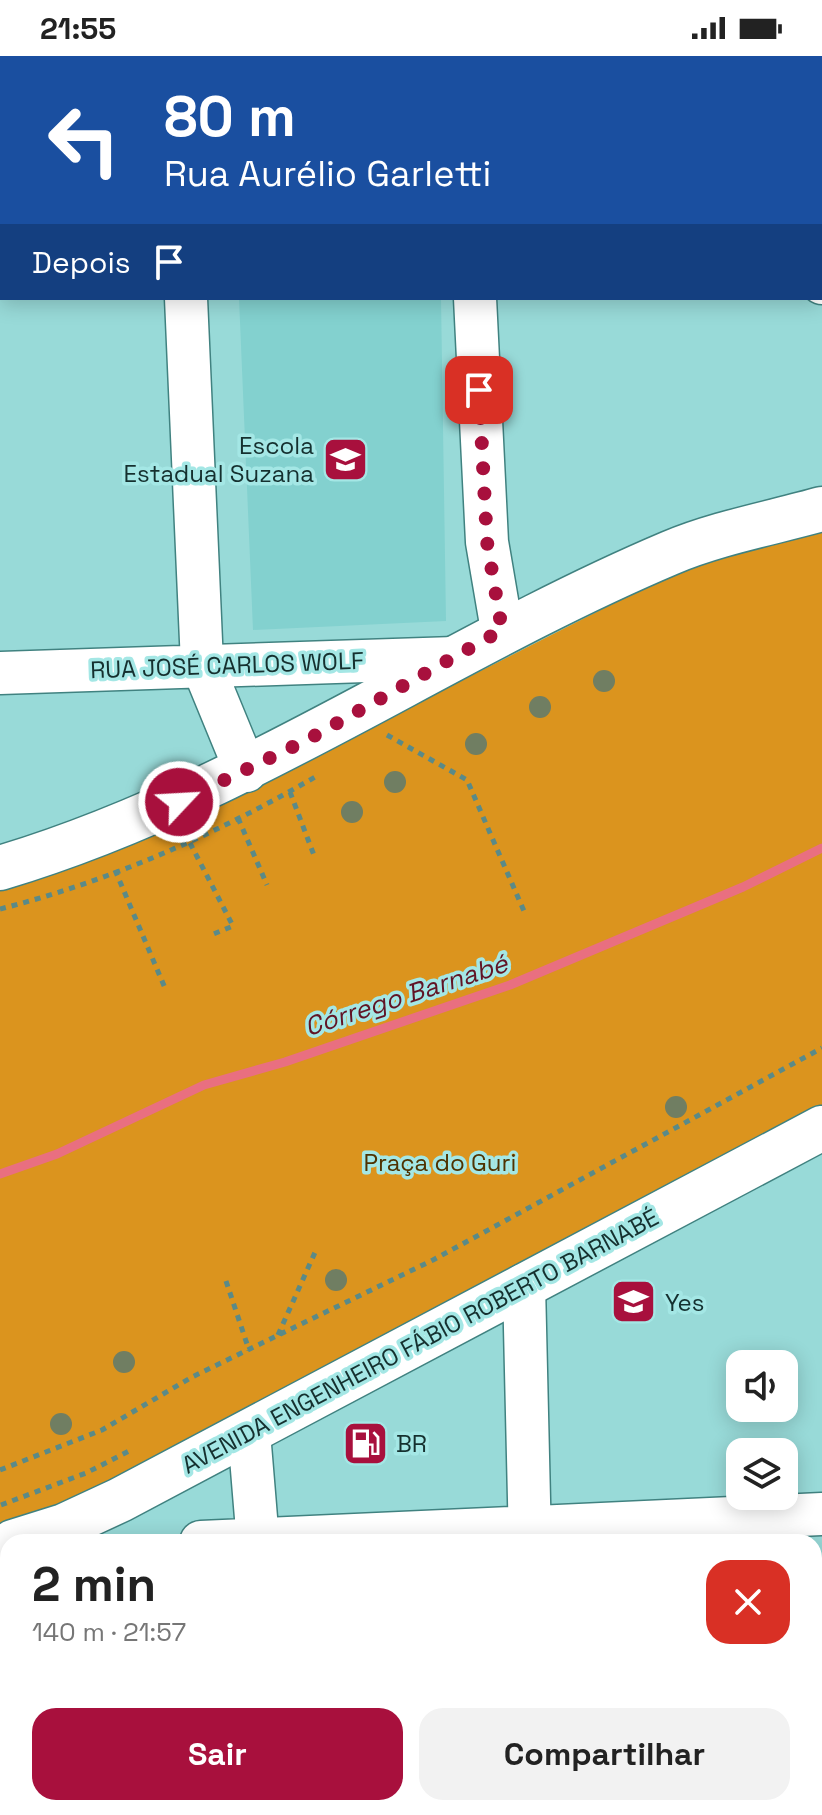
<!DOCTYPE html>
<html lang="pt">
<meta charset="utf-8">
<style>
body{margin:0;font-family:"Space Grotesk",sans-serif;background:#f2f2f2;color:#222;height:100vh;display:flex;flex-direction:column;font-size:30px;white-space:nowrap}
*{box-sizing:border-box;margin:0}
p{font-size:26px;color:#767676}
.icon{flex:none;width:44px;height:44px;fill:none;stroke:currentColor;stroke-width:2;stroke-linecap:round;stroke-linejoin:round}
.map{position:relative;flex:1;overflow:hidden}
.sheet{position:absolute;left:0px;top:1478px;width:822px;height:282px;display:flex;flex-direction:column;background:#fff;border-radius:24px 24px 0 0;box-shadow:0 4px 20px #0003}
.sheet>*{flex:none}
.top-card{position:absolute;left:0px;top:0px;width:822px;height:244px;box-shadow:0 4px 20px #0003;background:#1a4fa0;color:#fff;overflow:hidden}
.controls{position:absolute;left:726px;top:1294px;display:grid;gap:16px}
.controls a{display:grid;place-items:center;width:72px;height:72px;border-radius:16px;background:#fff;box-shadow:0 4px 20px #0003;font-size:40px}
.pin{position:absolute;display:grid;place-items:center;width:68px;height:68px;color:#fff;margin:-34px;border-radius:16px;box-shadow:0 4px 12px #0006}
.me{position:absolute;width:88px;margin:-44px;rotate:65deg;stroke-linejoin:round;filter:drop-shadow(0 0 6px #0008)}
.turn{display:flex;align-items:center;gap:28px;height:168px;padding:0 32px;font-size:36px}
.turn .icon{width:104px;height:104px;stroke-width:2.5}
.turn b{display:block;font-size:56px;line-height:68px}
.then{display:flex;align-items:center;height:76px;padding:0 32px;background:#0003;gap:16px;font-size:30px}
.round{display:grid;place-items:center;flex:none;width:84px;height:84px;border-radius:24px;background:#f2f2f2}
.overview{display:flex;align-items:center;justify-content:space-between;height:136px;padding:0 32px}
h1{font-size:48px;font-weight:800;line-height:60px}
.action{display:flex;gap:16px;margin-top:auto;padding:16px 32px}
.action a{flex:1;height:92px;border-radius:24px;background:#a8103d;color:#fff;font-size:32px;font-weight:800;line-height:92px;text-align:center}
.action a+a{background:#f2f2f2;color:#222}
.status{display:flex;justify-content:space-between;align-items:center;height:56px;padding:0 40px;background:#fff;direction:ltr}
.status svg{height:22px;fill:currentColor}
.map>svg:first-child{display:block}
</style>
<div class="status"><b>21:55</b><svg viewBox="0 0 49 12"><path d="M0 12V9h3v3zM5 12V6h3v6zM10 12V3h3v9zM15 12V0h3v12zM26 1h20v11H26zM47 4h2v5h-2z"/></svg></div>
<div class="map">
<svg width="822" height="1759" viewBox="0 0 822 1759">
<rect width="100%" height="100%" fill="#98dad8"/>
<path fill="#83d1cf" d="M229,0H437V2H229Z
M239,242H441L446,565L253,574Z"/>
<path fill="#db941e" d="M822,475V1053L103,1437L0,1473V834L183,766L683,512Z"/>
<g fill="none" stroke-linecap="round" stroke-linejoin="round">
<path stroke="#e96f80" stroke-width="9" d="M0,1118L57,1098L204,1029L285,1006L510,929L743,831L822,792"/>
<defs>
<path id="minor" d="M176,0V2
M463,0V2
M811,0V2
M820,186L822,227
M186,242L202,608L246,715
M475,242L487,486L502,574
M0,617L455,602
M524,1229L530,1486
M249,1377L258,1486
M201,1486L822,1458
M267,1752V1759
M540,1752V1759"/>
<path id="major" d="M0,812C241,740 441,594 670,497C717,477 772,467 822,453
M13,1486L64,1470L120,1444L822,1072"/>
</defs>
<use href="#minor" stroke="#408280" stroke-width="45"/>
<use href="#major" stroke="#408280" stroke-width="47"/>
<path stroke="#5a8a88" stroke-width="5" stroke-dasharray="6 6" stroke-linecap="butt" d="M387,679L467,724L524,855
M290,736L315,802
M238,762L267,829
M190,787L233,870L211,879
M115,814L165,932
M0,853C110,825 217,778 315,721
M226,1225L249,1294
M278,1279L317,1192
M0,1414L102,1374L192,1321L433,1204L822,992
M1,1449L86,1417L131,1394"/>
<use href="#minor" stroke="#fff" stroke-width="42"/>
<use href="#major" stroke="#fff" stroke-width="44"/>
</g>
<g fill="#707e62">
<circle cx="604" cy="625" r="11"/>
<circle cx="540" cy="651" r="11"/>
<circle cx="476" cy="688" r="11"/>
<circle cx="395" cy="726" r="11"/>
<circle cx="352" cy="756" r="11"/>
<circle cx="676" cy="1051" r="11"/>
<circle cx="336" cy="1224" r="11"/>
<circle cx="124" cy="1306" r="11"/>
<circle cx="61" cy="1368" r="11"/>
</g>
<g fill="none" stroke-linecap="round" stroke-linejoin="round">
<path stroke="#a8103d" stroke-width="14" stroke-dasharray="0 25.2" d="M179,746L307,684L502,574L487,486L479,334"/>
</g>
<defs>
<symbol id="school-square" viewBox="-11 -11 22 22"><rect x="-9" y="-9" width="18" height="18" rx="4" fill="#a8103d" stroke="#a4e7e5"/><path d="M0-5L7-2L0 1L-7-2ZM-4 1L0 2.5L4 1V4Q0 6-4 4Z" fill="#fff"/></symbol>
<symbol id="fuel-square" viewBox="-11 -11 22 22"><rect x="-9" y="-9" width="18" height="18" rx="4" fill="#a8103d" stroke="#a4e7e5"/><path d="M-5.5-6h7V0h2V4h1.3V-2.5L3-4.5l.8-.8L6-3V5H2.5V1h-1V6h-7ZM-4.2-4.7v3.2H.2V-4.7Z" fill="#fff"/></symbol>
</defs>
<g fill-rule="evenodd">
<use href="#school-square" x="320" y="378" width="51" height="51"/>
<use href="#school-square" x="608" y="1220" width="51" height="51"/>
<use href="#fuel-square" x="340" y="1362" width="51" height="51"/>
</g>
<g text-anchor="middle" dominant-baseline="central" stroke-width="7" stroke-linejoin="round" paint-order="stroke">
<g font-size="24" fill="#15302f" stroke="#a4e7e5" text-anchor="start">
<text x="314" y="389" text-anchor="end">Escola<tspan x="314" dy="28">Estadual Suzana</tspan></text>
<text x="665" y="1246">Yes</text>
<text x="396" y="1387">BR</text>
</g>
<g font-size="24" fill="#15302f" stroke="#a4e7e5">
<text transform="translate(227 609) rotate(-2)">RUA JOSÉ CARLOS WOLF</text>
<text transform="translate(420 1285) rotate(-28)">AVENIDA ENGENHEIRO FÁBIO ROBERTO BARNABÉ</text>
</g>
<g font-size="24" fill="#4f3201" stroke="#a4e7e5">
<text x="440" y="1106">Praça do Guri</text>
</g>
<g font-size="26" font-style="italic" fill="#611425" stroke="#a4e7e5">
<text transform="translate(406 939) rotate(-18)">Córrego Barnabé</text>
</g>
</g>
</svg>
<div class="controls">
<a><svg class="icon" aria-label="sound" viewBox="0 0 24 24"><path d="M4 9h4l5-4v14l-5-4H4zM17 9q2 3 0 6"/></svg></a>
<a><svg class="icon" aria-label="layers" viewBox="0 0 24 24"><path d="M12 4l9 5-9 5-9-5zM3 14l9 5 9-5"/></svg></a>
</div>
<div class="pin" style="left:479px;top:334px;background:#d93025"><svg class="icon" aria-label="arrive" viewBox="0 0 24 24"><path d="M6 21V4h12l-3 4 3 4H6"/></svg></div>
<svg class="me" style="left:179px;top:746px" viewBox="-20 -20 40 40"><circle r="17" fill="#a8103d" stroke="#fff" stroke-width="3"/><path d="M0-11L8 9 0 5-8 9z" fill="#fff"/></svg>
<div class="top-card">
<div class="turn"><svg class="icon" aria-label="left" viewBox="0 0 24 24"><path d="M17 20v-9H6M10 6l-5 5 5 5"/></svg><div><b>80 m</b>Rua Aurélio Garletti</div></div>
<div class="then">Depois<svg class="icon" aria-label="arrive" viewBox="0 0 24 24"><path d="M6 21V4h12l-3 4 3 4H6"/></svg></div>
</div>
<section class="sheet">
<div class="overview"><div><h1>2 min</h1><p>140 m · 21:57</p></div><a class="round" style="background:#d93025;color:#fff"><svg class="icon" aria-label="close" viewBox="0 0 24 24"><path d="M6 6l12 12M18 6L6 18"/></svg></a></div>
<div class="action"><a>Sair</a><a>Compartilhar</a></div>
</section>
</div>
